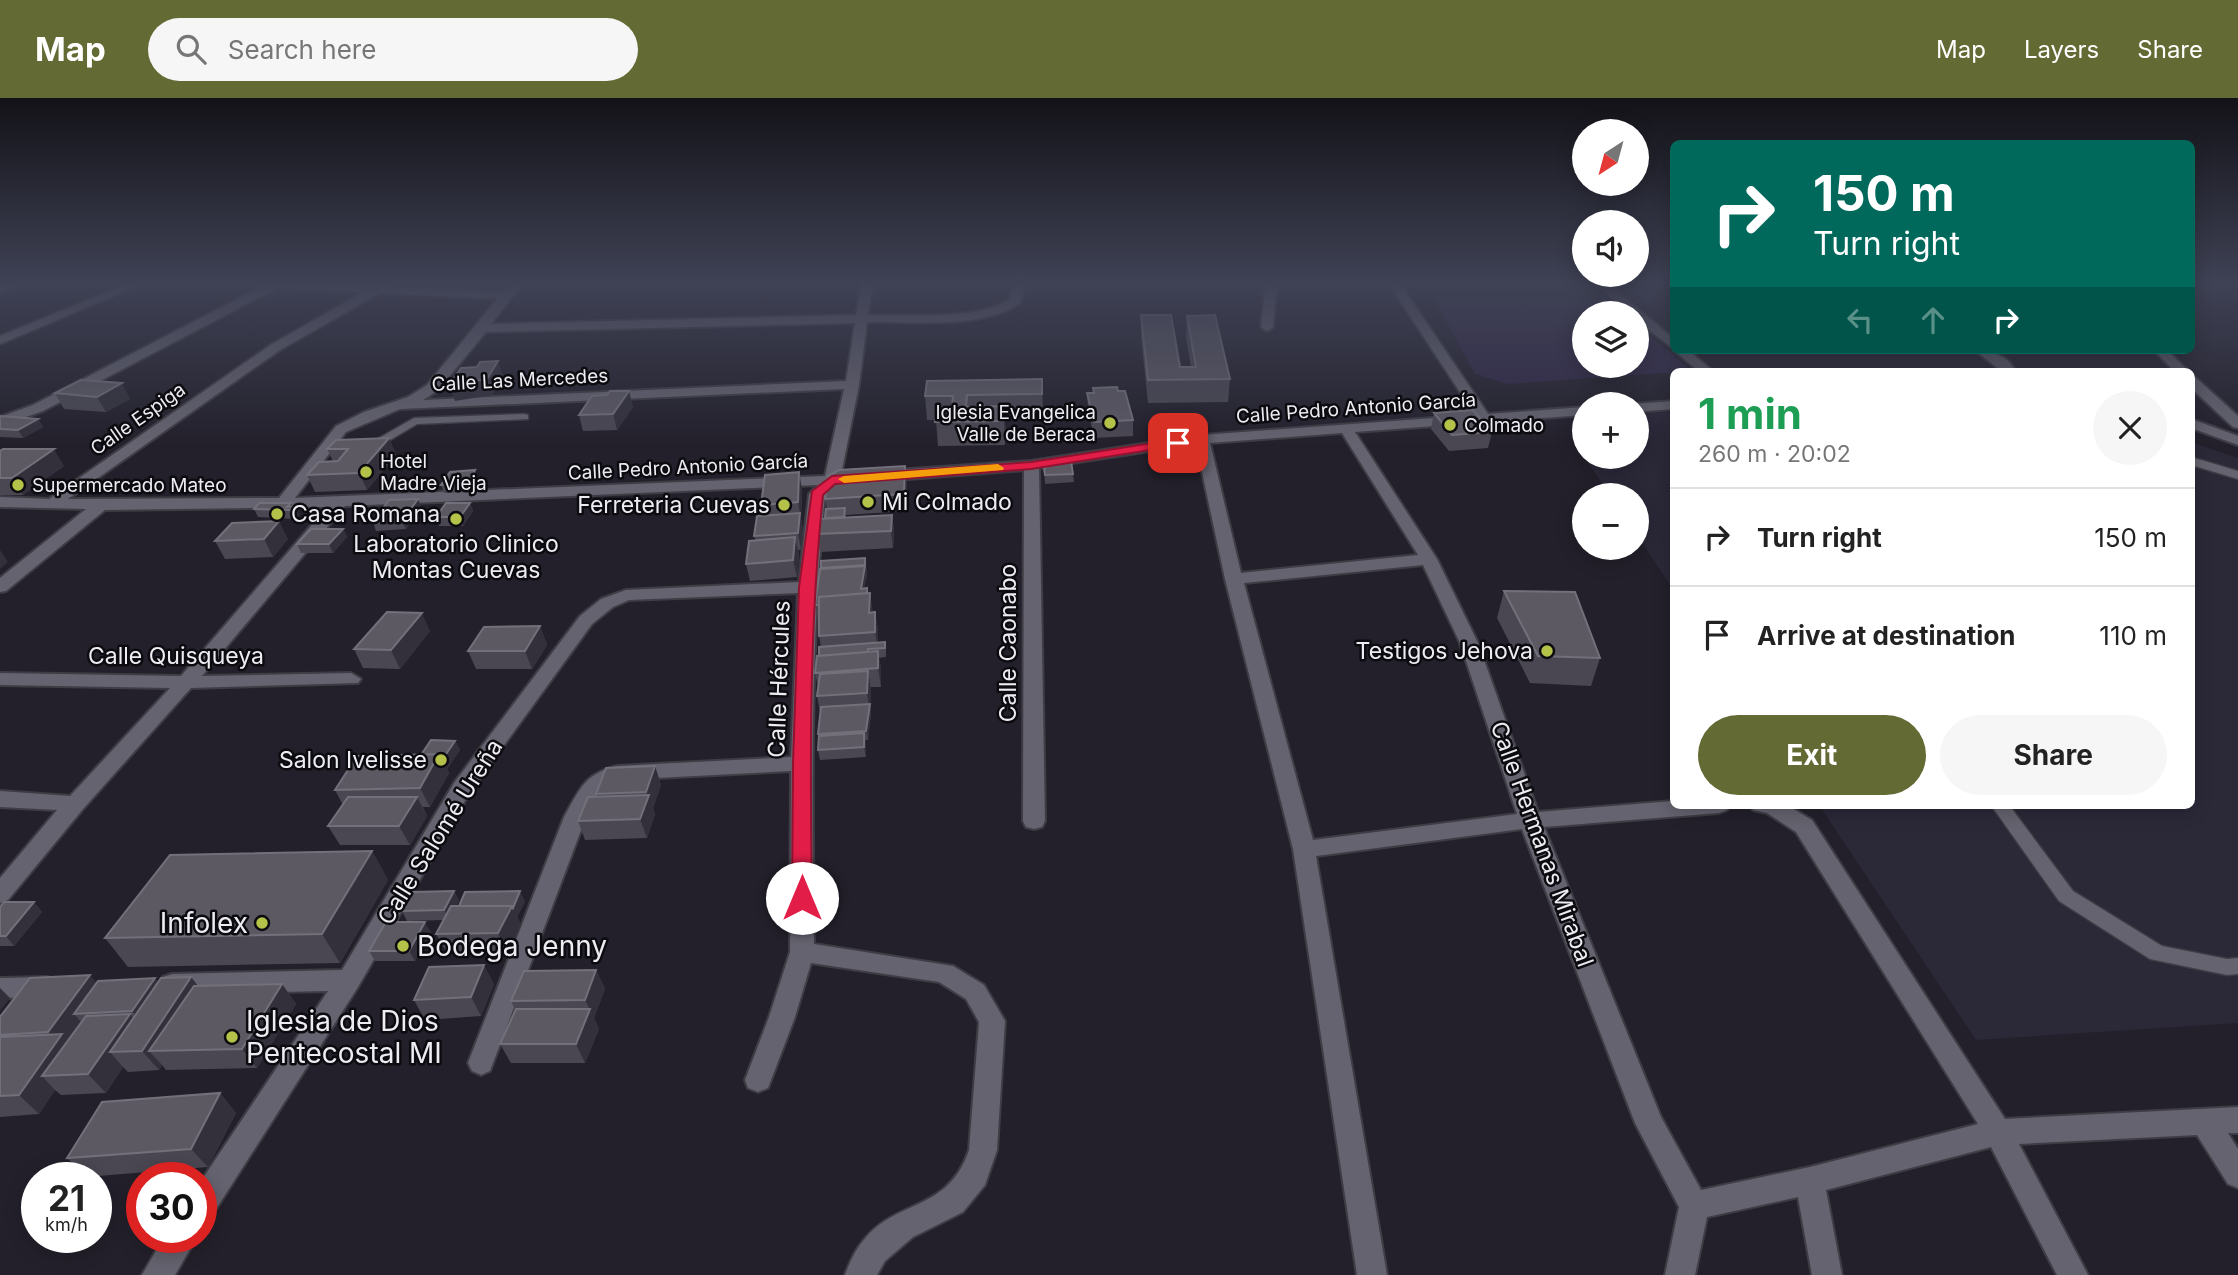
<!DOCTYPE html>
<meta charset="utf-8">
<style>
body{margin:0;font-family:Inter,sans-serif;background:#f6f6f6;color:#222;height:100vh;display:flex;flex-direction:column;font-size:26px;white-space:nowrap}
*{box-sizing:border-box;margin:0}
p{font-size:23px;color:#767676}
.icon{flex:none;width:38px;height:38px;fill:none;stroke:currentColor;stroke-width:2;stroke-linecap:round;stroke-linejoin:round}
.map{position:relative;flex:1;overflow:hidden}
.panel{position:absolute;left:1670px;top:270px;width:525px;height:441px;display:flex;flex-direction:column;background:#fff;border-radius:10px;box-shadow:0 4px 18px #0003}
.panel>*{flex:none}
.hud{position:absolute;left:1670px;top:42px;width:525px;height:214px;border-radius:10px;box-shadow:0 4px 18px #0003;background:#00695c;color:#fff;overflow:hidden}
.needle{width:46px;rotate:216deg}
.controls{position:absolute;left:1572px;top:21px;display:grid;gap:14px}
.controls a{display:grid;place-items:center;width:77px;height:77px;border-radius:50%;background:#fff;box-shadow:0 4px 18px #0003;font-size:35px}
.speed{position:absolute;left:21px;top:1064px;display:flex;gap:14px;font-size:35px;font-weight:700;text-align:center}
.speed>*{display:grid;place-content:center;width:91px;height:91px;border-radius:50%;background:#fff;box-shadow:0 4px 18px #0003;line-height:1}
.speed small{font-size:18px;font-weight:400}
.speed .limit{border:10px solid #d22;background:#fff;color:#111}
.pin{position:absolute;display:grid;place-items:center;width:60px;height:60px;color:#fff;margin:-30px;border-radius:14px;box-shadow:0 4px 10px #0006}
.me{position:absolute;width:77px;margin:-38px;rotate:0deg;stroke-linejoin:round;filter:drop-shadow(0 0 5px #0008)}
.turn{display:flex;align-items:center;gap:24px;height:147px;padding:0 28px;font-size:32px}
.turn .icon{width:91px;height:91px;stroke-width:2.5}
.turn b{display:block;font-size:49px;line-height:60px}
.lanes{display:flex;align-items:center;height:66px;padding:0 28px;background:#0003;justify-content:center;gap:35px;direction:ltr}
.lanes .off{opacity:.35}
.round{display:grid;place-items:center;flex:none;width:74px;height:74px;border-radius:37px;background:#f6f6f6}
.overview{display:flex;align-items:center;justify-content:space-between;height:119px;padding:0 28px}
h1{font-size:42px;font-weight:700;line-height:52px;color:#1e9e55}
.primary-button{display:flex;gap:14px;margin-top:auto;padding:14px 28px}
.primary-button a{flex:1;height:80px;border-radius:42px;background:#646a34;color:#fff;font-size:28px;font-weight:700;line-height:80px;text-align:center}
.primary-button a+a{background:#f6f6f6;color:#222}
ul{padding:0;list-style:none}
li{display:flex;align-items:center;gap:21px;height:98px;padding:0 28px;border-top:2px solid #e0e0e0}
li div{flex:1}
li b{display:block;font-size:26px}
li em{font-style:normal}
header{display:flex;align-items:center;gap:42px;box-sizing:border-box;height:98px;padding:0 35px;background:#646a34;color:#fff}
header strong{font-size:33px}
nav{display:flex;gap:38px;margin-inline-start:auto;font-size:24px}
.search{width:490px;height:63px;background:#f6f6f6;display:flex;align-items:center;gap:18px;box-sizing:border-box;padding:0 24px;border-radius:38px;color:#767676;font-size:26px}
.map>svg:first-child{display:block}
</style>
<header>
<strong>Map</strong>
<div class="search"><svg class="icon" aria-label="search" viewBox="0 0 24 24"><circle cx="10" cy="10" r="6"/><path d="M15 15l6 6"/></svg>Search here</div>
<nav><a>Map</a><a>Layers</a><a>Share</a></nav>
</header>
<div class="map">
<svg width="2238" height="1177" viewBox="0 0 2238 1177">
<rect width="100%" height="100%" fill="#23202b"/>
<path fill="#2b2838" d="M1673,314V491L1636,436V397H1610L1584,359H1636V316Z
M2191,344L2238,360V925L1976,942L1819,707H2191Z"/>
<path fill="#302746" d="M1433,199L1607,201L1624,215H1584V268H1636V226L1692,273L1508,286L1475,276Z"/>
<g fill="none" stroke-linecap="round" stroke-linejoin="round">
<defs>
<path id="service" d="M524,316L528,317V321L417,326L370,354L366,355L360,351L414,320Z
M2191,359L2238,373V381L2191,367Z
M1991,707H2009L2073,793L2162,848L2227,861L2238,860V876L2227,877L2150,861L2059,803Z"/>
<path id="minor" d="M10,184H25L0,195V188Z
M132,184H147L0,246V238Z
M225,184L376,188L383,184H396L391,189L502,194L513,184H524L491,226L856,217L862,184H873L868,217C907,216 979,223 1010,201L1015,184H1026L1020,205C982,232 913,223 867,224L859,287L841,377L852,376L860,381L852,386H836L825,397C810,547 812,696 814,846L953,868L984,887L1005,923L997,1052L985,1087L963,1114L913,1139L885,1163L877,1177H845C849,1166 855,1152 863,1143C896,1100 948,1115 969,1052L979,924L966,901L939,884L811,865L795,919L768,990L758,994L748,990L745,982L769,919L790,854L791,673L617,682L600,693L586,719L490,973L481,977L472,973L468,965L564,719C580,691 584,676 617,668L791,659L798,495L629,502L613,509L592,526L470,694L358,889L211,1119L201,1123V1083L328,893L172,896L163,893L159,886L163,879L172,876L342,872L454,685L580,518L601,501L626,492L799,484L809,396L818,387L345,408L202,578L351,575L361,581L358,585L191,590L83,711L8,802L0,805V780L57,712L0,709V693L70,698L170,590L0,587V575L181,578L327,409L105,412L6,493L0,494V480L86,411L0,409V399L49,401L272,246L364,194L277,190L43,313L0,328V319L33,307L261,189L230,187ZM380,195L497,201L427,287L408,299L364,314L336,328L279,400L68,401L280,252ZM855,225L846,283L423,302L437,293L486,234ZM844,291L825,378L295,400L346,334L400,311Z
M1266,184H1277L1273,229L1267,233L1261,229Z
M1310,184H1399L1488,316L1584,309V317L1355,334L1437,461L1478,545L1538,714L1673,703V707H1730L1727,712L1719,715L1544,729L1661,1019L1701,1092L1810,1069L1978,1026L1796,734L1767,715L1753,712L1750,707H1787L1812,722L2005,1021L2238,1009V1035H2228L2238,1051V1090L2228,1086L2197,1037L2019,1046L2088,1177H2057L1991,1049L1826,1092L1842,1177H1812L1798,1099L1707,1119L1695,1177H1665L1679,1109L1635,1025L1522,731L1316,758L1387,1177H1357L1293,751L1225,481L1196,346L1039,370L1045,723L1042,729L1034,731L1026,729L1023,723L1024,372L882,383L874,378L882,373L1031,363L1202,337L1475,317L1391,189L1315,187ZM1342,335L1418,457L1241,475L1210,345ZM1423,467L1460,545L1517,716L1313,742L1244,485Z
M1595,184H1606L1673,240V250L1636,223V215H1628Z
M1674,252H1688L1713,273H1698Z
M1975,252C1989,252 2010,258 2015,273H2001Z
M2154,252H2167L2188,273H2174Z
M2191,279L2196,280L2238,318V330L2233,329L2191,290Z
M1673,303V311L1636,314L1634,306Z
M2191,321L2238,338V347L2191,330Z
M47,879L56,882L60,889L56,896L47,899L0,900V880Z
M164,1139H197L175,1177H142Z"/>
</defs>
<use href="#service" stroke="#3e3c44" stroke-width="3"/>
<use href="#minor" stroke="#3e3c44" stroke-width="4"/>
<use href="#service" fill="#65636f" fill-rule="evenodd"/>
<use href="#minor" fill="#65636f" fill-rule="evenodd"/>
</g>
<path fill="#4a4752" d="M1141,217L1180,269H1191L1186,239L1187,218L1230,281L1228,304L1148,305L1141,239Z
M1042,281L1043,319L1005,320V347L938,348L936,322H927L925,298Z
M1093,290L1118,293L1133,322V338L1094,340L1088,311L1087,295H1093Z
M55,295L130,301L106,314L64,311Z
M633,309L617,332L583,333L579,317Z
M1434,315L1492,334L1488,350L1449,353L1431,331Z
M0,318L38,321L43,329L23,340L0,339Z
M389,340L396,357L367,392L315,394L307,377L333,363L327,351Z
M0,352L1,353L64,368L23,397H0Z
M905,368L907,384L906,413L846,417V419L892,417L894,434L893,450L820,454L817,436L825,420L827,411L825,401Z
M1044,371L1073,376L1074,384L1045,386Z
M475,372L478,381L470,394L444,395L441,387Z
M802,391L801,421L803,432L801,452H798L799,457L797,479L750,483L746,466L756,443L754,438L764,417L761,407Z
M470,405L473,413L463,428H439L436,419Z
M295,408L299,417L295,421L258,419L254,411Z
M421,409L406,431L376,433L373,424Z
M343,431L347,439L333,455H301L297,446Z
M288,441L273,459L225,461L215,443Z
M865,460L867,477L864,490L868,495L873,515L875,514L878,533V544H885L886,553V559L879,560L881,571V589H871L870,609L871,615L868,642H865L866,659L820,662L818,652L820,614L817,598L818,589L815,575L821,549L819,538V516L817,517L815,507L821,471V463Z
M1504,493L1600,560L1591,588L1530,585L1497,520Z
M540,528L547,547L532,571H476L468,553Z
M430,533L400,571L363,570L354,551Z
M455,643L460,652L447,671L449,675L430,709H423L427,718L410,747H340L328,728L343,707L335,692Z
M655,668L661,687L653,710L655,716L647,740L585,742L578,723L597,698L596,696Z
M372,753L388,782L340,865L128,869L105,840Z
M454,793L459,803L456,808L525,803L517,819L521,827L508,855H447L436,836L444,822L407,823L402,813Z
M34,804L42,814L14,848H0V809Z
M431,834L415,863H375L369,853Z
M596,872L605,891L594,920L599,931L585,965H511L500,946L515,912L511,903Z
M191,879L198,888L282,886L296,906L257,970L166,972L162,967L159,972L128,974L123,969L106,995L61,997L55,992L39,1016L0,1019V919L97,885H158Z
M494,886L481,918L425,922L414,902Z
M220,995L236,1015L208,1069L86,1079L67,1060Z"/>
<path fill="#33303b" d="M498,263L503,278L492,297L455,303L449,287Z
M122,285L130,301L106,314L97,299Z
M629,293L633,309L617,332L613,316Z
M1004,308L1006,332L1005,347L1004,323Z
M38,321L43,329L23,340L18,332Z
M389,340L396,357L367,392L359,375Z
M54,351L64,368L23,397L12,380Z
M905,368L907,384L906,413L904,396Z
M475,372L478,381L470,394L467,386Z
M799,374L802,391L801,421L798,404Z
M418,401L421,409L406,431L402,423Z
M291,405L293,410L295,408L299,417L295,421L291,412L287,409Z
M470,405L473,413L463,428L460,419Z
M800,415L803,432L801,452L798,435Z
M892,417L894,434L893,450L891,433Z
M279,423L288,441L273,459L264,441Z
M343,431L347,439L333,455L329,446Z
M795,439L799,457L797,479L793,462Z
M0,452L8,464L0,471Z
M865,460L867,477L863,500L861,491L865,470Z
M870,495L873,513L872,533L869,515Z
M875,514L878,533V552L875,534Z
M422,515L430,533L400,571L391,552Z
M540,528L547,547L532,571L525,553Z
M878,553L881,571V589L878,570Z
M868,573L871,591L870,609L871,615L868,642L866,633L869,609L867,595Z
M864,635L866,644V659L864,649Z
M455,643L460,652L447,671L449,675L430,709L420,690L439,656Z
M655,668L661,687L653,710L655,716L647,740L640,721L648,699L646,694Z
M417,699L427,718L410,747L399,728Z
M372,753L388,782L340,865L322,836Z
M454,793L459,803L450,822L444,812Z
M520,793L525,803L517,819L521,827L508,855L498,835Z
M34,804L42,814L14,848L6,838Z
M425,824L431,834L415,863L409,853Z
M484,867L494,886L481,918L471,899Z
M596,872L605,891L594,920L599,931L585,965L576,946L590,912L585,902Z
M90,877L106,896L74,916L84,927L42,978L55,992L39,1016L19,997L57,944L48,934Z
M191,879L206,898L149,953L162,967L159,972L142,953Z
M155,880L170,900L149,933L132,913Z
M282,886L296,906L257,970L242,951Z
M0,890L10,900L0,913Z
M130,916L146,935L110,954L123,969L106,995L88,976Z
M220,995L236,1015L208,1069L191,1051Z"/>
<path fill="#5c5963" stroke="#72707a" stroke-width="2" d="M1141,217H1171L1180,269H1196L1187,218L1215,217L1230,281L1148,282Z
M498,263L487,281L449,287L461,270L477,269L480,264Z
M1042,281V296L967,297L966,309L1004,308V323L935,324L938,309H952L953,298H925L927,283Z
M81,282L122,285L97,299L55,295Z
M1117,289L1118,293H1125L1133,322L1094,324L1087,295H1094L1093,290Z
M610,293H629L613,316L579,317L592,298L607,297Z
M1473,312L1492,334L1452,337L1434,315Z
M0,318L38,321L18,332L0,331Z
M389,340L359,375L307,377L319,364L338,363L348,351H327L336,342Z
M3,351H54L12,380H0V353Z
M1071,363L1073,376L1045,377L1044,371L1051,364Z
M905,368L904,396L825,401L828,378L839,372Z
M475,372L467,386L441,387L450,374Z
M799,374L798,404L761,407L765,377Z
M418,401L402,423L373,424L389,402Z
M259,405H291L287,409L295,408L291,412L254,411Z
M446,405H470L460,419H436Z
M845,410L844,419L825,420L826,411Z
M800,415L798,435L754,438L757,418Z
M892,417L891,433L817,436L820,421Z
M279,423L264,441L215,443L232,425Z
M311,431H343L329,446H297Z
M795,439L793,462L746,466L749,443Z
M865,460V467L821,470V463Z
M865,468L861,491L867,490V495L819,499V507H815L820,471Z
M1504,493L1575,494L1600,560L1538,558Z
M870,495L869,515L875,514V534L819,538V499Z
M387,514L422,515L391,552L354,551Z
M540,528L525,553H468L484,529Z
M885,544V550L868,551V554L819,558V549Z
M878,553V570L815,575L817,558Z
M868,573L867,595L817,598L820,576Z
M870,606L866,633L818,636L821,609Z
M864,635V649L818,652L819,638Z
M431,642L455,643L442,662L439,656L421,657Z
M439,656L420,690L335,692L357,658Z
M655,668L646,694L596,696L606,670Z
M649,697L640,721L578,723L588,699Z
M348,699H417L399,728H328Z
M372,753L322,836L105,840L170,757Z
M454,793L444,812L402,813L412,794Z
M520,793L513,810L512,808H459L465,794Z
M4,804H34L6,838H0V809Z
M451,808H512L498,835L436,836Z
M386,824H425L409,853H369Z
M484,867L471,899L414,902L429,869Z
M596,872L585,902L511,903L524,873Z
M90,877L48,934L0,937V919L30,880Z
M191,879L142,953L110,954L161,880Z
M155,880L132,913L74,916L98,883Z
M282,886L242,951L149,953L194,888Z
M516,911H590L576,946H500Z
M130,916L88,976L42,978L86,918Z
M62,936L19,997L0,998V939Z
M220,995L191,1051L67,1060L102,1004Z"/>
<linearGradient id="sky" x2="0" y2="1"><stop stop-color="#131218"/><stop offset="0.53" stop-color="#3f4255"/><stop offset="1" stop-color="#3f4255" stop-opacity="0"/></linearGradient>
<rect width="2238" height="348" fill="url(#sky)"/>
<path fill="#e11d48" stroke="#92132f" stroke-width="2" d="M1178,341L1182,342V347L1031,371L835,386L823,397C809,531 810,665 812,800L809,806L802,808L795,806L792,800L793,665L799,489L812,393L832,378L1031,364Z"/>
<path fill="#f59e0b" d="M998,366L1004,370L1003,372L844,385L838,381L844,378Z"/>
<g fill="#b4c24a" stroke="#0c0b0f" stroke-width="2.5">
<circle cx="1110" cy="325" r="7"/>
<circle cx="1450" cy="327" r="7"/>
<circle cx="366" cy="374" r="7"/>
<circle cx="18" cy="387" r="7"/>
<circle cx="868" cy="404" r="7"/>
<circle cx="784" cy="407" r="7"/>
<circle cx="277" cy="416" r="7"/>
<circle cx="456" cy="421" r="7"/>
<circle cx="1547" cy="553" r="7"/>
<circle cx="441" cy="662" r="7"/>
<circle cx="262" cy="825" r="7"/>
<circle cx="403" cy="848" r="7"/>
<circle cx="232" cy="939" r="7"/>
</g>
<g text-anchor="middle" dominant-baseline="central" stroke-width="5" stroke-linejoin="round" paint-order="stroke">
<g font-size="19" fill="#edecf3" stroke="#0c0b0f">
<text transform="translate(520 282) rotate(-3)">Calle Las Mercedes</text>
<text transform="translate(1356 310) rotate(-4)">Calle Pedro Antonio García</text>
<text transform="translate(138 321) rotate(-35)">Calle Espiga</text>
<text transform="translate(688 369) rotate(-3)">Calle Pedro Antonio García</text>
</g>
<g font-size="19" fill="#edecf3" stroke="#0c0b0f" text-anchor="start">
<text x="1096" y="314" text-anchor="end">Iglesia Evangelica<tspan x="1096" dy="22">Valle de Beraca</tspan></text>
<text x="1464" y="327">Colmado</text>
<text x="380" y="363">Hotel<tspan x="380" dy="22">Madre Vieja</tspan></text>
<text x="32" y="387">Supermercado Mateo</text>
</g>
<g font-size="23" fill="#edecf3" stroke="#0c0b0f" text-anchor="end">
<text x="882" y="404" text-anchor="start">Mi Colmado</text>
<text x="770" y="407">Ferreteria Cuevas</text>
<text x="291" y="416" text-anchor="start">Casa Romana</text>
<text x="456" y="446" text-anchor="middle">Laboratorio Clinico<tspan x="456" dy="26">Montas Cuevas</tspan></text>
<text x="1533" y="553">Testigos Jehova</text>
<text x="427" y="662">Salon Ivelisse</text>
</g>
<g font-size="23" fill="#edecf3" stroke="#0c0b0f">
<text transform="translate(1008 545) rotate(-90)">Calle Caonabo</text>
<text x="176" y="558">Calle Quisqueya</text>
<text transform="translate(779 581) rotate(-88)">Calle Hércules</text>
<text transform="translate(440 734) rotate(-58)">Calle Salomé Ureña</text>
<text transform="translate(1542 746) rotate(70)">Calle Hermanas Mirabal</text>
</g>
<g font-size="28" fill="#edecf3" stroke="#0c0b0f" text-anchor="start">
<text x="248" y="825" text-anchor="end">Infolex</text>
<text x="417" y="848">Bodega Jenny</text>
<text x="246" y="923">Iglesia de Dios<tspan x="246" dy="32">Pentecostal MI</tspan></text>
</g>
</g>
</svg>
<div class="controls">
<a><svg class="needle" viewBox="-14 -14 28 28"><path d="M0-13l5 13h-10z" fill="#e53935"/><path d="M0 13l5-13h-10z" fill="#767676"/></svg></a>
<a><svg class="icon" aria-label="sound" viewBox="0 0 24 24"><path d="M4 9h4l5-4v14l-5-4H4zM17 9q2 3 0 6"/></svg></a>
<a><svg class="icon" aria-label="layers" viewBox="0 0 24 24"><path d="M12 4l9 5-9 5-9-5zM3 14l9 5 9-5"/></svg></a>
<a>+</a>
<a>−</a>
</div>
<div class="speed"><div>21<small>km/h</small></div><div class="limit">30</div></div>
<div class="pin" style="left:1178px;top:345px;background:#d93025"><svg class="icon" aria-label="arrive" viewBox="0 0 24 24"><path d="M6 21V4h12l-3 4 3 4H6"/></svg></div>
<svg class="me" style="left:802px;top:800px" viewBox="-20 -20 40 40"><circle r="19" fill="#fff"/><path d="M0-13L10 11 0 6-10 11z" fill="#e11d48"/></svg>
<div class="hud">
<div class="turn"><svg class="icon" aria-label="right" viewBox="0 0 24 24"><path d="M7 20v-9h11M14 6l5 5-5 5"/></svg><div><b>150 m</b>Turn right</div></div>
<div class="lanes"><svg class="icon off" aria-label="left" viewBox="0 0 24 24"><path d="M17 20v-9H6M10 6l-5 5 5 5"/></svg><svg class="icon off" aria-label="ahead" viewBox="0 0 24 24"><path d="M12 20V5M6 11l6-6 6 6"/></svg><svg class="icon" aria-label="right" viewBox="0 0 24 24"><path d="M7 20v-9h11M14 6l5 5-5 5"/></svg></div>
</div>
<section class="panel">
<div class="overview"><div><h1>1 min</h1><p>260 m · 20:02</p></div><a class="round"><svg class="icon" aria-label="close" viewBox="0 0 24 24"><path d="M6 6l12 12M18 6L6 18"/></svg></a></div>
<ul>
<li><svg class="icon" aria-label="right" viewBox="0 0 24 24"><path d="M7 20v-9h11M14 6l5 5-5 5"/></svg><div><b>Turn right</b></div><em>150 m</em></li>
<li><svg class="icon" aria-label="arrive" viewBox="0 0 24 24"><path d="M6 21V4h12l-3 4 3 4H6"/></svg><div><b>Arrive at destination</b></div><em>110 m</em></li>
</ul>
<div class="primary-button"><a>Exit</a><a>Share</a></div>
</section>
</div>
